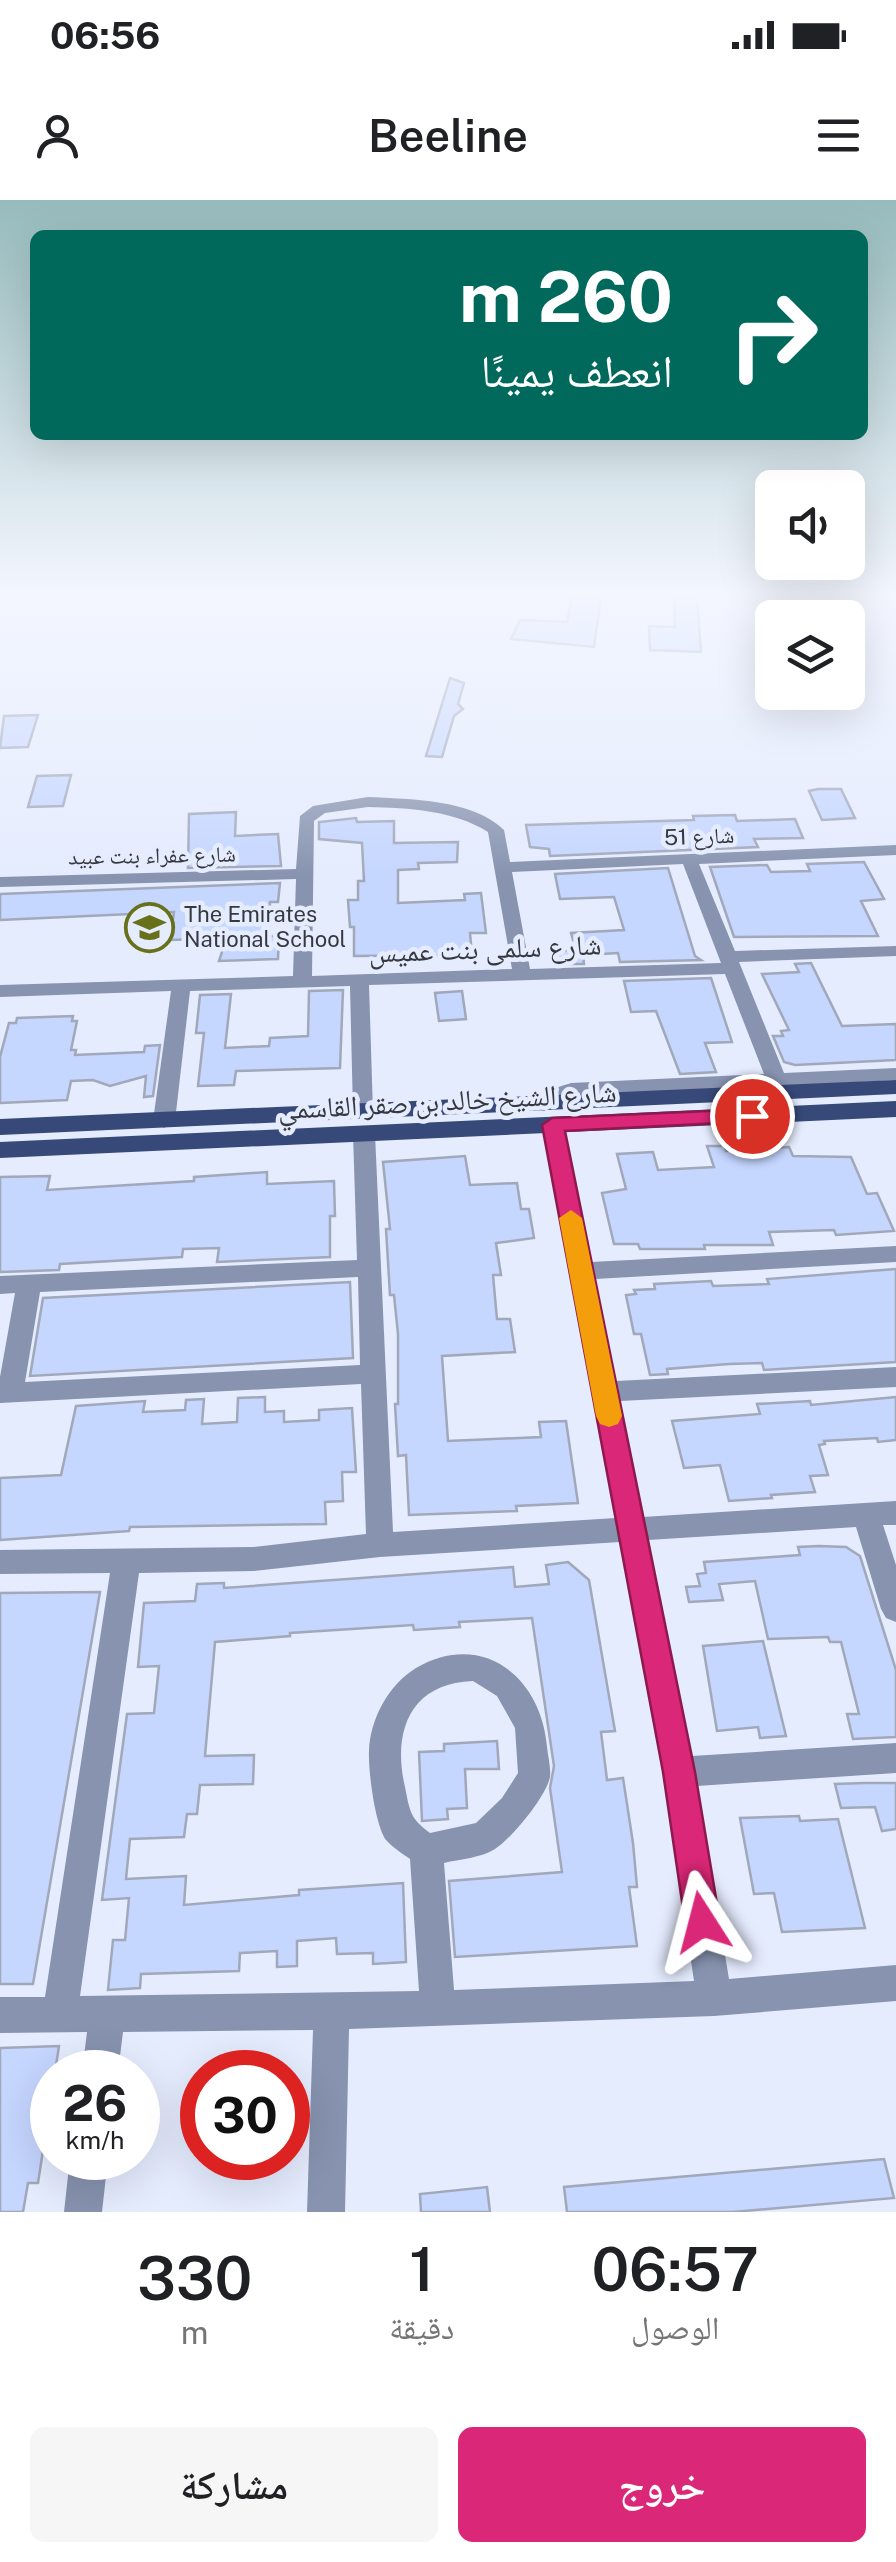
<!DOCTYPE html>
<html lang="ar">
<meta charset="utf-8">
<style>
body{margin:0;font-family:"Public Sans","Noto Naskh Arabic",sans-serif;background:#f6f6f6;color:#202124;direction:rtl;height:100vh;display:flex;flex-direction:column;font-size:38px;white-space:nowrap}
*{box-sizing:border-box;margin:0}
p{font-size:32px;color:#757577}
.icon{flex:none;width:55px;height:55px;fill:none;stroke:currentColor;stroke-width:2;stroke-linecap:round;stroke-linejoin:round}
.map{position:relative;height:2012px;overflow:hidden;direction:ltr}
.panel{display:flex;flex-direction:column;background:#fff;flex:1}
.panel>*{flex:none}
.guide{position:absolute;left:30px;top:30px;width:838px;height:210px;border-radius:15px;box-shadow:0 10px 40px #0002;direction:rtl;background:#00695c;color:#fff;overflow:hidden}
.fabs{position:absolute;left:755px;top:270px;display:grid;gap:20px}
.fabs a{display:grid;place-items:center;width:110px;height:110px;border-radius:15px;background:#fff;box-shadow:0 10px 40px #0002;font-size:50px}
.speed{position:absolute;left:30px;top:1850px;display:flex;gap:20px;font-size:50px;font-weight:700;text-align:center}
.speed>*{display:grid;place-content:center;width:130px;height:130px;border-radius:50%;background:#fff;box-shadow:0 10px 40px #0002;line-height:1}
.speed small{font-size:25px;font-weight:400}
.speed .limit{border:15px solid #d22;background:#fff;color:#111}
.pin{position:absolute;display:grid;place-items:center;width:85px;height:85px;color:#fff;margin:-42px;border:5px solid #fff;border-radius:50%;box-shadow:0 2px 10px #0007}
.me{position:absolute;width:110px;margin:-55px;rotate:351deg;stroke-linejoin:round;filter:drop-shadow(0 0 8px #0008)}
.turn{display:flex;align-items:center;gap:35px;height:210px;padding:0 30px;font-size:45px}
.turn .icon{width:130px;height:130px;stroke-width:2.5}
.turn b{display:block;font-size:70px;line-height:85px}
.eta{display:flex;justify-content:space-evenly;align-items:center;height:170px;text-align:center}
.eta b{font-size:60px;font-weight:600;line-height:70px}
.button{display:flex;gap:20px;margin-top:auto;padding:20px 30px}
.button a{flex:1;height:115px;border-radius:15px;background:#db2777;color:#fff;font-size:40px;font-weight:600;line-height:115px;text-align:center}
.button a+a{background:#f6f6f6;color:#202124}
.status{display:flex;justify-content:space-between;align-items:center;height:70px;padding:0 50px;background:#fff;direction:ltr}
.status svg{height:28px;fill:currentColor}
header{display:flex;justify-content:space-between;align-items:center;height:130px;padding:0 30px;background:#fff;font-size:45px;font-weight:600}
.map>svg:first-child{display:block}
</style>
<div class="status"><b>06:56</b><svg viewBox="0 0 49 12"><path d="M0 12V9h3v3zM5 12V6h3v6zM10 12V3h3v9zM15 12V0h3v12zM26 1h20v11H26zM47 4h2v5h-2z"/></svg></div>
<header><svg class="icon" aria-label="menu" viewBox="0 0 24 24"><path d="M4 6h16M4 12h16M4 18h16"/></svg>Beeline<svg class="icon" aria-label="person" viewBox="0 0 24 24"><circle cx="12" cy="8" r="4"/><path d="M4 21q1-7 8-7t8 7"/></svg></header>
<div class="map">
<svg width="896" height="2012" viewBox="0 0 896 2012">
<rect width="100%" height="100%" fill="#e5ecfe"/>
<path fill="#c5d6ff" stroke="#a1a8b9" stroke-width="2.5" d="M572,397L601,398L594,447L511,439L520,420L567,422Z
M674,397L697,398L701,452L650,450L649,426L675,427Z
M450,478L464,483L458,504L463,509L454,516L442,557L426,556Z
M38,515L28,547L0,548L4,516Z
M71,575L63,606L28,607L37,576Z
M818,589H841L855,618L822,620L809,591Z
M236,612L235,636L278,634L281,666L188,668L189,614Z
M735,615L737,621L795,619L803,638L754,639L758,647L550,656L549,649L530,647L526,625L694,620L693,616Z
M356,618L357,622L394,621V643L458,642L457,662L418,663L419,669L398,670V703L465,700L464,694L481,693L486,733H470L472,755L354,756V727H350L348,700H358V681H364L362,643L319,639V622Z
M864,662L884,699L861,701L878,736L734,737L710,667L767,665L771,672L810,671L807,664Z
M668,668L695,756L701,760L620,762L618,753L583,755L584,764H556L553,751L576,750L571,733L624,730L614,697L560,699L555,674Z
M280,683L278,702H270L269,736H279L278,759L219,761L223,749H200L201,739L170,740L174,712L0,720V694Z
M811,763L842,826L896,824V860L795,865L784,862L773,836H783L781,831L789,830L762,774L799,772L795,764Z
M711,778L732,842L705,843L716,872L680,874L656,811L631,812L624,781Z
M343,790L340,868L236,871L234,885L198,886L204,833H196L200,795L231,794L225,848L269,846L270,838L308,836L309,791Z
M462,791L466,819L439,821L435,793Z
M73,816L72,821H77L71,850H76L75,855L144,852L145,846L160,845L153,896L144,897L146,876L110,886L93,880L71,881L67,900L0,903V857L9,823H16L17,818Z
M707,946H724L726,951L789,947L793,956L851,957L867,994L877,993L894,1031L836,1035L834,1030L769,1032L773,1045H704L705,1049H640L638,1044H614L602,993L626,989L617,954L653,952L658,970L714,967Z
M465,956L470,985L517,983L521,1009H529L534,1038L496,1043L501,1075H493L497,1119H510L515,1152L442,1156L448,1241L541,1237L539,1222L566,1221L578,1303L516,1306L517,1311L409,1315L406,1255L398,1256L395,1204H398V1134L394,1095H390L386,1029H390L383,962Z
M267,972V984L334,981L335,1016H330V1057L217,1062L219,1048L183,1049L182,1057L60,1064L59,1070L0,1072V977L50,976L47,990L194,981V977Z
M896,1069V1162L764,1170L762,1163L729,1164L667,1169L668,1174L650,1175L641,1134H634L626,1095L636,1094L634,1090L655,1089L654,1084L711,1081L713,1086L769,1084L767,1079Z
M350,1082L353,1158L30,1176L43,1098Z
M265,1197V1212L284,1211V1222L319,1220V1210L352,1208L356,1272H342L343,1301L325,1302L326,1324L130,1327L129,1331L0,1340V1278L61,1275L76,1206L145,1201L143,1212L185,1210L186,1200L204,1199L202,1224L237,1222L238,1198Z
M896,1197V1240L878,1242L877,1238L824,1241L825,1244L819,1245L828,1275L810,1276L815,1292L771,1295L772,1298L729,1301L720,1265L684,1268L672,1221L760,1214L757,1204L810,1201L811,1205Z
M819,1346L846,1347L860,1356L896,1470V1537L853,1539L847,1514H859L841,1442H830L828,1437L768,1439L755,1381L719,1384L723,1400L689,1402L686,1387L700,1386L697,1374L706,1373L704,1362L800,1355L798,1347Z
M568,1362L589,1380L615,1531L601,1532L607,1580L623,1578L633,1643L637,1687H629L637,1746L455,1757L449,1681L562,1672L550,1588L554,1566L532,1418L459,1422L460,1427L414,1430L413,1425L290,1433V1436L215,1442L205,1556L254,1555L253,1584L200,1585L197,1614H187L184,1637L130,1639L126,1679L186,1676L184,1705L299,1695V1690L403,1683L406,1762L373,1764V1753L337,1754L336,1738L297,1741V1766L277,1767V1751L240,1753L239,1771L141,1774L140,1788L108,1790L113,1740H125L129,1698L102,1700L127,1514L154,1513L159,1466L138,1467L144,1403L195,1401L197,1384L224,1383V1388L513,1367L515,1387L549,1384L546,1365Z
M100,1392L33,1784H0V1393Z
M763,1441L786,1536L760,1538L758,1527L717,1531L703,1446Z
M497,1541L499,1569H465L467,1608L447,1609L448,1619L422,1621L419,1552L444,1551V1544Z
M865,1583H896V1629L882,1631L875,1607L841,1608L835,1584Z
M799,1616L800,1621L838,1619L865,1728L782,1732L774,1693L754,1694L740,1618Z
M59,1846L38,1983H28L23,2012H0V1848Z
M884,1959L894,1998L733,2012H567L564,1987Z
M487,1987L490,2012H421L420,1994Z"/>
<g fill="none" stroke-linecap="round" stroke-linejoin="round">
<path fill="#8793af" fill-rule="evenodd" d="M368,597C410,599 472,599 504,630L510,662L896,645V655L699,664L735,751L896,746V756L739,762L784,873L896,868V880L789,886L787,894H773L769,887L571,897L544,911L537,909L534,904C543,890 556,888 571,883L764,874L725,774L369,785L373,912L363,919L353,912L350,786L190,791L175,921L164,928L153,921L171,791L0,797V785L293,776L296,679L0,687V677L296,669L300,616L313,606ZM368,607C409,608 453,610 488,632L512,769L312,776L314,621L325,613ZM683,664L721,763L530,769L512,672Z
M553,918L564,925L591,1062L896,1046V1062L595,1079L616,1181L896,1167V1187L620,1201L643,1317L896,1301V1325H883L896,1365V1422L886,1418L881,1409L856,1327L648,1340L692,1556L896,1543V1573L697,1586L729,1779L896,1765V1801L714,1816L349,1829L345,2012H307L313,1830L123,1832L118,1872H82L87,1832L0,1833V1797H45L110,1373L0,1374V1350L253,1347L366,1334L361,1184L0,1203V1177L15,1093L0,1094V1076L357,1060L353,934L356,929H372L375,934L393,1332L616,1318L542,925ZM358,1077L360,1165L25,1182L40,1092ZM620,1342L663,1572L694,1781L454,1790L444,1663C460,1659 481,1658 495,1649C511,1639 546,1597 550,1577C551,1568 548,1556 547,1547C541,1476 482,1430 416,1468C388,1485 370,1520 369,1551C368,1570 375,1625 386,1640C392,1647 403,1654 410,1659L419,1791L80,1796L139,1373L253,1371L380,1357ZM473,1481L497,1496L515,1528L518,1573L502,1598L476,1623L430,1633C410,1618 410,1612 405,1587C392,1532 410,1483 473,1481Z
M70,1958H108L102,2012H64Z"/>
<path fill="#364979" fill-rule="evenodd" d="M896,880V894L0,935V919Z
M896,901V917L0,958V942Z"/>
</g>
<linearGradient id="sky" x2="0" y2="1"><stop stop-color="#96bbbc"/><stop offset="0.58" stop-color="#f3f6ff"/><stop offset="1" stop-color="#f3f6ff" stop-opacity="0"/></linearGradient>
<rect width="896" height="678" fill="url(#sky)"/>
<path fill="#db2777" stroke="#8e194d" stroke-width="2.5" d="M752,909L760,911L763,916L760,921L565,931L695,1572L720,1722L714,1735L702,1740L690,1735L685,1722L663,1572L542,925L552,918Z"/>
<path fill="#f59e0b" d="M571,1010L582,1018L622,1216L618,1224L609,1227L600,1224L596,1216L559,1018Z"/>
<defs>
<symbol id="school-ring" viewBox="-11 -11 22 22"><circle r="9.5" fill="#e5ecfe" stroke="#68711a" stroke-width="1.5"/><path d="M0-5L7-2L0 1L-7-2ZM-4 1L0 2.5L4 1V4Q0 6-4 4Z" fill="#68711a"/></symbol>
</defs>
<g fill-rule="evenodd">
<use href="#school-ring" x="122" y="700" width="55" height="55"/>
</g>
<g text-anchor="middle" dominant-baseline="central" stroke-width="9" stroke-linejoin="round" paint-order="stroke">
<g font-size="22" fill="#35383f" stroke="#e5ecfe">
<text transform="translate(699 636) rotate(-2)">شارع 51</text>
<text transform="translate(152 655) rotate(-1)">شارع عفراء بنت عبيد</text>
</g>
<g font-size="22" fill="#35383f" stroke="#e5ecfe" text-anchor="start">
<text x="184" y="714">The Emirates<tspan x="184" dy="25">National School</tspan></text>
</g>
<g font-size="28" fill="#35383f" stroke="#e5ecfe">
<text transform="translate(485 748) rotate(-2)">شارع سلمى بنت عميس</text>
<text transform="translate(447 900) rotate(-3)">شارع الشيخ خالد بن صقر القاسمي</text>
</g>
</g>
</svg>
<div class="fabs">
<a><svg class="icon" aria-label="sound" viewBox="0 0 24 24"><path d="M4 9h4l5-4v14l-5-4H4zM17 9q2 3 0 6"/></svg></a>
<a><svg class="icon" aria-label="layers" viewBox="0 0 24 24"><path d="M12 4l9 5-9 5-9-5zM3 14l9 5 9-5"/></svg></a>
</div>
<div class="speed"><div>26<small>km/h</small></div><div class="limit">30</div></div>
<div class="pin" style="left:752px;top:916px;background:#d93025"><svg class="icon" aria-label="arrive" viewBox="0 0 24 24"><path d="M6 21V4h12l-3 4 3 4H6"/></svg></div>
<svg class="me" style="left:702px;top:1722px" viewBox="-20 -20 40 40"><path d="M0-17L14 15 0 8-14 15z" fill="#db2777" stroke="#fff" stroke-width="4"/></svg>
<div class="guide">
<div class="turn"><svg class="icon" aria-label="right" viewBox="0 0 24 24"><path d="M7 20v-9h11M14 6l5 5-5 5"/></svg><div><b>260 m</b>انعطف يمينًا</div></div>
</div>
</div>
<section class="panel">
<div class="eta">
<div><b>06:57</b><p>الوصول</p></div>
<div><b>1</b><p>دقيقة</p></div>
<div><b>330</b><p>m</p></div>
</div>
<div class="button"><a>خروج</a><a>مشاركة</a></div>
</section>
